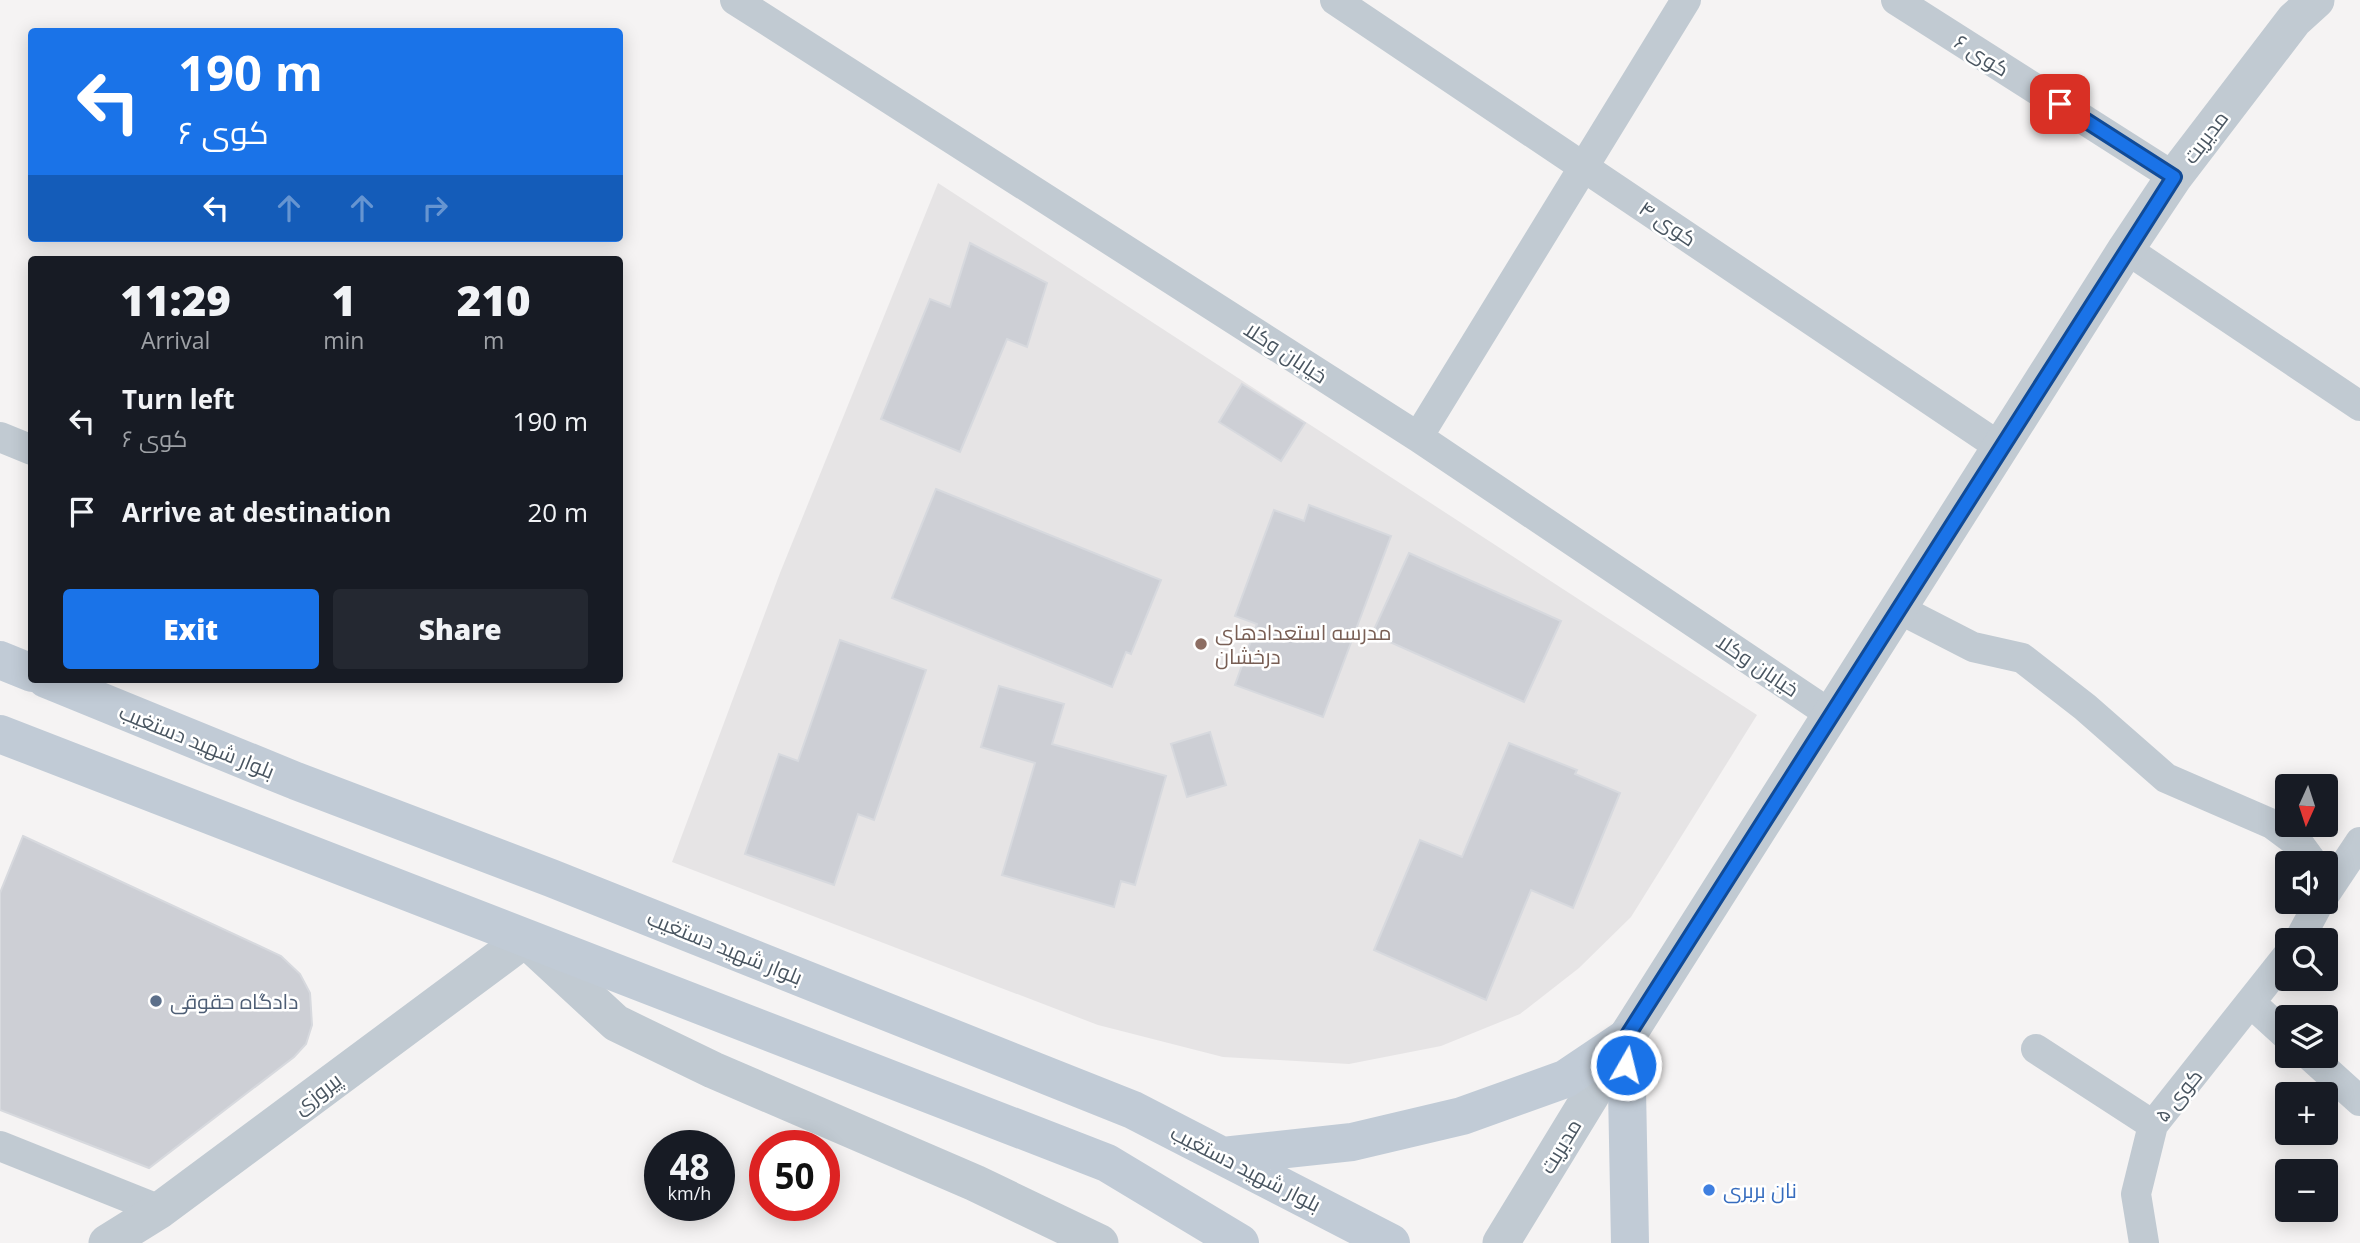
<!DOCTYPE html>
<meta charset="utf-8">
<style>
body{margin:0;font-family:"Open Sans",Cairo,sans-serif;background:#242831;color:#f1f3f6;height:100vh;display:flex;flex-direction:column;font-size:26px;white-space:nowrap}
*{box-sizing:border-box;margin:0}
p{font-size:23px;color:#9ea1a6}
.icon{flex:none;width:38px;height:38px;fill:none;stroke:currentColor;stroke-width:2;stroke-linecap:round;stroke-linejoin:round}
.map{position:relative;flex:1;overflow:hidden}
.panel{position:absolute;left:28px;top:256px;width:595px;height:427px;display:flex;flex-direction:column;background:#171b24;border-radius:7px;box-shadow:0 4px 18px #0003}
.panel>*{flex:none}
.hud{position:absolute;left:28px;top:28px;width:595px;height:214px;border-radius:7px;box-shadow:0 4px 18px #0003;background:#1a73e8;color:#fff;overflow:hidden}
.needle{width:46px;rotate:183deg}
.fabs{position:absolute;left:2275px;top:774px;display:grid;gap:14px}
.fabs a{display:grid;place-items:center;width:63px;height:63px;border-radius:7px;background:#171b24;box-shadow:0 4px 18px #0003;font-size:35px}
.speed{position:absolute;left:644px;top:1130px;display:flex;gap:14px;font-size:35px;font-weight:700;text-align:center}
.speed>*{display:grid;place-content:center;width:91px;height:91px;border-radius:50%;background:#171b24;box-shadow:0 4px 18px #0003;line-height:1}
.speed small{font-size:18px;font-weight:400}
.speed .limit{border:10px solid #d22;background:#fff;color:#111}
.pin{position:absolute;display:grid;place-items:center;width:60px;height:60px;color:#fff;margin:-30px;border-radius:14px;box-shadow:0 4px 10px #0006}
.me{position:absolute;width:77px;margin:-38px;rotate:8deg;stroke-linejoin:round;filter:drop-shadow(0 0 5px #0008)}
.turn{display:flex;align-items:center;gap:24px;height:147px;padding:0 35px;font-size:32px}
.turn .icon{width:91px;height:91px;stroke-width:2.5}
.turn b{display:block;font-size:49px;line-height:60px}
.lanes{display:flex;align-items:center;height:66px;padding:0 35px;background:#0003;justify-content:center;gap:35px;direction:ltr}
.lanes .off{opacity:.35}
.eta{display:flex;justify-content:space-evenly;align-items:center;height:119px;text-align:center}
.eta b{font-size:42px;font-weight:800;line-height:49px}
.action{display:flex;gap:14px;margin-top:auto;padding:14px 35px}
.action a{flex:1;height:80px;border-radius:7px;background:#1a73e8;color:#fff;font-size:28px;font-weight:800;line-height:80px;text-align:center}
.action a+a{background:#242831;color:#f1f3f6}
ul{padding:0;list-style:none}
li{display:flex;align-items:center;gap:21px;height:91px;padding:0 35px}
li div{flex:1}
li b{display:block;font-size:26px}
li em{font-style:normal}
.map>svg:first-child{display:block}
</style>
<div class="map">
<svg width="2360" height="1243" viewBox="0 0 2360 1243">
<rect width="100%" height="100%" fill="#f5f3f3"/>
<path fill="#e6e4e5" d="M938,183L1757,715L1631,917L1579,968L1520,1014L1441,1046L1349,1064L1223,1057L1098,1025L672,862L780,573Z"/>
<path fill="#cdcfd5" stroke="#d7d9de" stroke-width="2" d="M970,243L1047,283L1027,347L1007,339L960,452L881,419L930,299L950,307Z
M1242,384L1305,423L1281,461L1219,422Z
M936,489L1161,580L1131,654L1126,652L1112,687L892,598Z
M1309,505L1391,536L1323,717L1235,685L1257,624L1235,616L1274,510L1304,521Z
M1409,553L1561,621L1524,702L1372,634Z
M840,640L926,670L874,820L858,814L834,885L745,854L779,754L798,761Z
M999,686L1064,704L1052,744L1166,776L1135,885L1121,881L1114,907L1002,875L1035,763L981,747Z
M1210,732L1226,785L1187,797L1171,744Z
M1509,743L1577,770L1575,774L1620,793L1573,908L1531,890L1486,1000L1374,950L1420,840L1462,857Z
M23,836L281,956L300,974L310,993L312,1025L306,1044L294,1057L149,1168L0,1110V893Z"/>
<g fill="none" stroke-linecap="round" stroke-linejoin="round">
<path stroke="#c1cad2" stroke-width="30" d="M735,0L1418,437L1830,714
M1335,0L2000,447
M1896,0L2174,177
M2126,249L2360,406
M0,437L32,450
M1418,437L1686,0
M1897,608L1973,647L2022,658L2085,707L2166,778L2272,824L2299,844L2313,863
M2326,893L2360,842
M2299,940L2320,901
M2252,1004L2287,1036
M2036,1049L2153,1125
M2309,1055L2360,1101
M0,1146L160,1210
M2144,1243L2136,1194L2153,1125L2287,956"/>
<path stroke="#c1cad2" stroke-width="37" d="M107,1243L160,1210L525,939L616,1023L713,1070L975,1183L1100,1243
M1501,1243L1626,1038L2126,249L2174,177L2294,20L2316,0"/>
<path stroke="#c1cbd6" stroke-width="38" d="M0,660L32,673
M46,679L296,781L551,878L1133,1110L1391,1243
M0,734L1107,1163L1240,1243
M1626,1038L1630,1243
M1223,1156L1352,1142L1462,1116L1565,1079L1626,1038"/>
</g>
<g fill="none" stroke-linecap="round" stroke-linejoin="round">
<defs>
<path id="route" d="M1626,1065V1038L2174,177L2060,104"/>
</defs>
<use href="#route" stroke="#114b97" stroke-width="18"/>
<use href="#route" stroke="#1a73e8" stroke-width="12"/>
</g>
<circle fill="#8d6e63" stroke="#fff" stroke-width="2.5" cx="1201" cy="644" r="7"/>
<circle fill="#5c6f8a" stroke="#fff" stroke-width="2.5" cx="156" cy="1001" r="7"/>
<circle fill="#3f7fe0" stroke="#fff" stroke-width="2.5" cx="1709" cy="1190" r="7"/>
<g text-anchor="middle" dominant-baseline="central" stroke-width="5" stroke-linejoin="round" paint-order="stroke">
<g font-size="21" fill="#4a5661" stroke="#fff">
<text transform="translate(1982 55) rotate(32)">کوی ۶</text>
<text transform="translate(2205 137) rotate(-53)">مدیریت</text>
<text transform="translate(1668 223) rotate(34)">کوی ۴</text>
<text transform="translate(1286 352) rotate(33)">خیابان وکلا</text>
<text transform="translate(1758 665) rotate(34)">خیابان وکلا</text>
<text transform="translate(197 741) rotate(22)">بلوار شهید دستغیب</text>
<text transform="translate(725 947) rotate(22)">بلوار شهید دستغیب</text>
<text transform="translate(317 1093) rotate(-37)">پیروزی</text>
<text transform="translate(2178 1095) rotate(-51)">کوی ۵</text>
<text transform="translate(1560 1146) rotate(-59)">مدیریت</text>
<text transform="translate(1246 1168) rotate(27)">بلوار شهید دستغیب</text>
</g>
<g font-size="21" fill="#785e54" stroke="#fff" text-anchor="start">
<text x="1215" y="632">مدرسه استعدادهای<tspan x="1215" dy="24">درخشان</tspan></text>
</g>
<g font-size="21" fill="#4e5e75" stroke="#fff" text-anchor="start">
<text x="170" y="1001">دادگاه حقوقی</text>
</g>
<g font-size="21" fill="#366cbe" stroke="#fff" text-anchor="start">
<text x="1723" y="1190">نان بربری</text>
</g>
</g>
</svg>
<div class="fabs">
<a><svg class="needle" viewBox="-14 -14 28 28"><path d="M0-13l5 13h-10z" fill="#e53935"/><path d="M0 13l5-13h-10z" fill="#9ea1a6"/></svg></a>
<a><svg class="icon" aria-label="sound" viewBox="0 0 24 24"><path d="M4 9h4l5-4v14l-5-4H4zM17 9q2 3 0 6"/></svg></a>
<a><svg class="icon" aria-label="search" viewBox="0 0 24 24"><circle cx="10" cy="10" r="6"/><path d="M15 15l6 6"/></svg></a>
<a><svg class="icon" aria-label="layers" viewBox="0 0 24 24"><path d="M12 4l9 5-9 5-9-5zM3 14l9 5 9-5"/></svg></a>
<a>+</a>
<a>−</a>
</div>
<div class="speed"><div>48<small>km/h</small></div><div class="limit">50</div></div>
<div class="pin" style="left:2060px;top:104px;background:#d93025"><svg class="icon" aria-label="arrive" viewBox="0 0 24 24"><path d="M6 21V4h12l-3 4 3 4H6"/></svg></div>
<svg class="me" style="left:1626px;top:1065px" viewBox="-20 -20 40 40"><circle r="17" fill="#1a73e8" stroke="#fff" stroke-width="3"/><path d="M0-11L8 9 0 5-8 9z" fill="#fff"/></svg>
<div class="hud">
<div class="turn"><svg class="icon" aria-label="left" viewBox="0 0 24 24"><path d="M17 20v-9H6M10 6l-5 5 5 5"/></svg><div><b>190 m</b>کوی ۶</div></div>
<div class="lanes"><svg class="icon" aria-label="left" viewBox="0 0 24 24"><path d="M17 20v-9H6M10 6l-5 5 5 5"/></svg><svg class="icon off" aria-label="ahead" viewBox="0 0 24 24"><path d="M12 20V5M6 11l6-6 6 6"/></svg><svg class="icon off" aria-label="ahead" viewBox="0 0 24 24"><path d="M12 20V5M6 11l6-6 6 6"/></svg><svg class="icon off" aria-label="right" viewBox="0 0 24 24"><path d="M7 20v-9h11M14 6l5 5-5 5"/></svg></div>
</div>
<section class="panel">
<div class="eta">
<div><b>11:29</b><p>Arrival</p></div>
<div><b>1</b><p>min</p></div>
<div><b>210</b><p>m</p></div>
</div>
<ul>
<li><svg class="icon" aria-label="left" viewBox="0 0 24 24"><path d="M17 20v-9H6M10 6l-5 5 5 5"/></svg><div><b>Turn left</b><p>کوی ۶</p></div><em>190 m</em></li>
<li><svg class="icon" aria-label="arrive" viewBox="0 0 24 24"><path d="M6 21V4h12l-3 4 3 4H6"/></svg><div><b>Arrive at destination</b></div><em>20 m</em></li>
</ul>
<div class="action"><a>Exit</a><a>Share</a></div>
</section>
</div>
